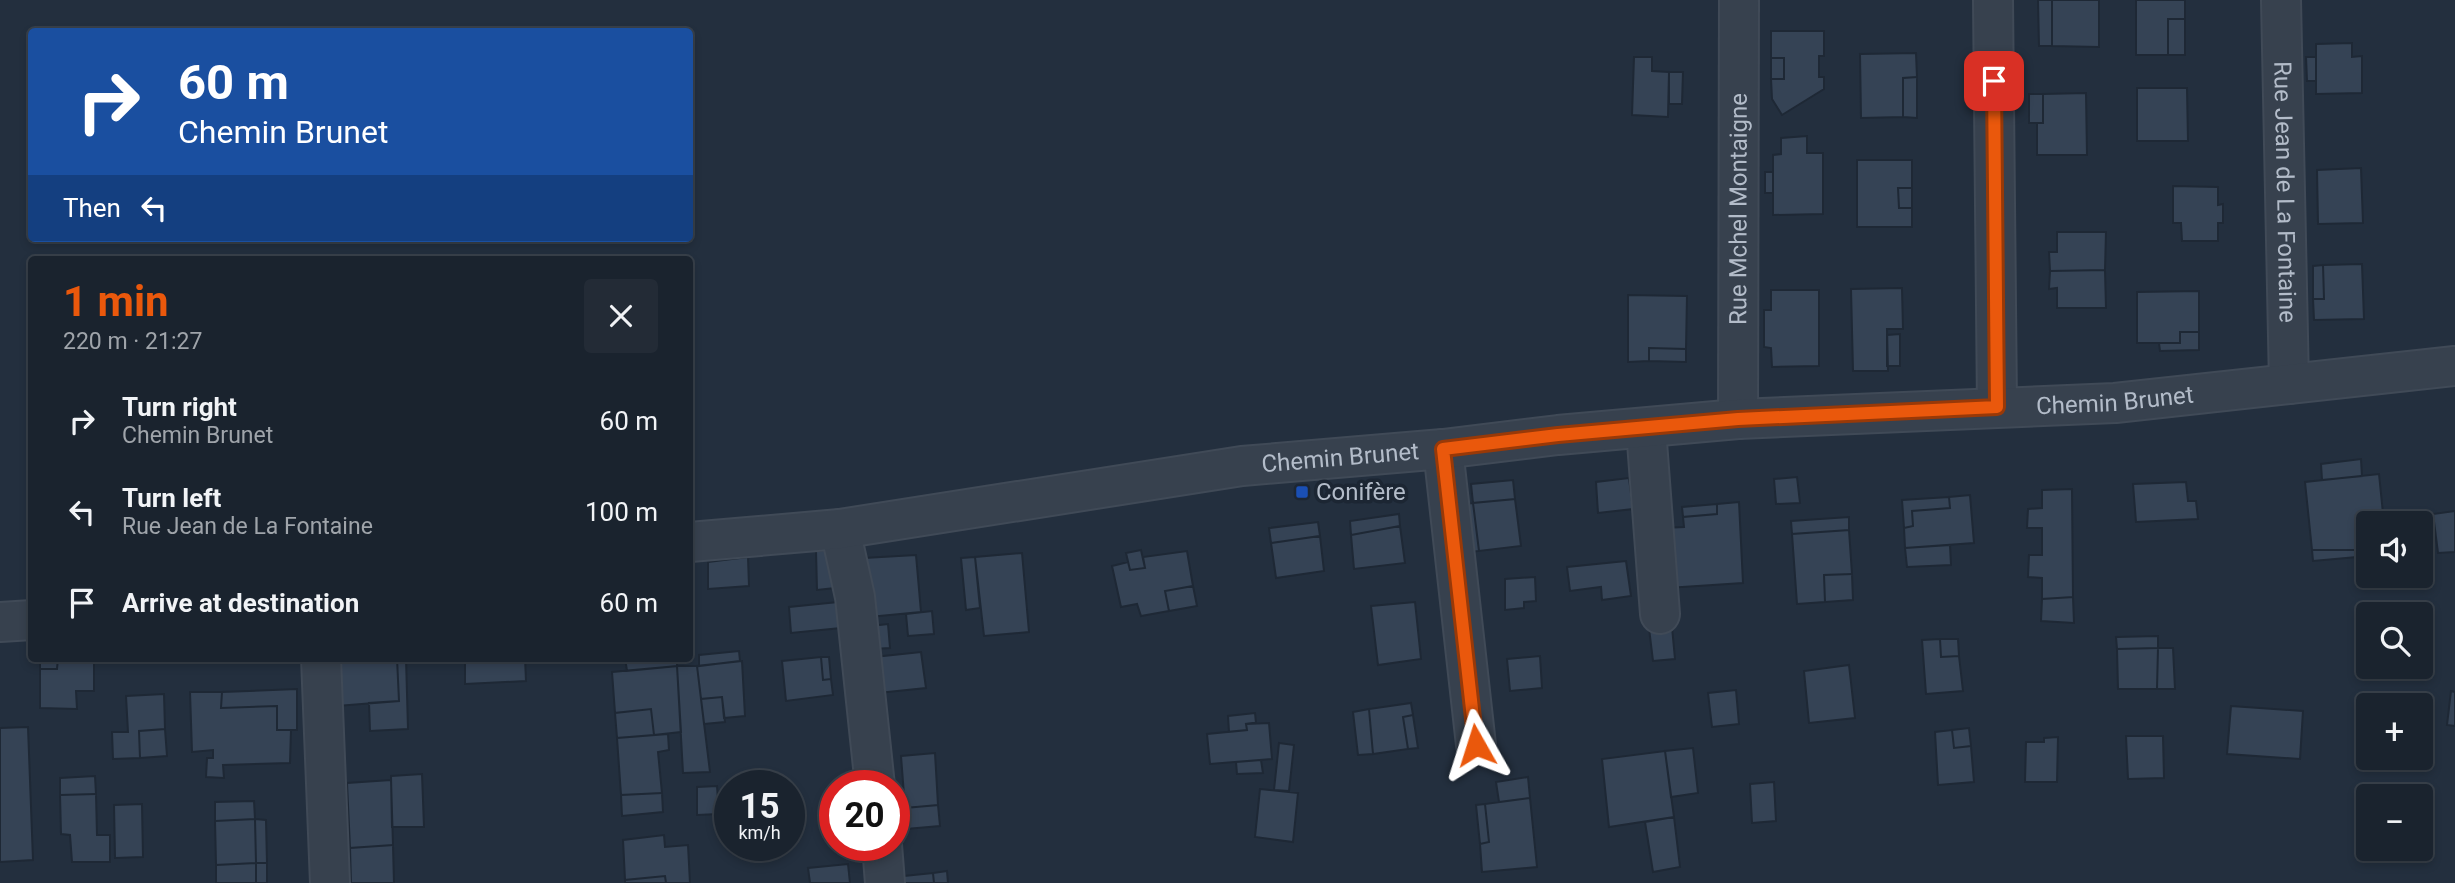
<!DOCTYPE html>
<meta charset="utf-8">
<style>
body{margin:0;font-family:Roboto,sans-serif;background:#232b36;color:#f1f3f6;height:100vh;display:flex;flex-direction:column;font-size:26px;white-space:nowrap}
*{box-sizing:border-box;margin:0}
p{font-size:23px;color:#9fa4aa}
.icon{flex:none;width:38px;height:38px;fill:none;stroke:currentColor;stroke-width:2;stroke-linecap:round;stroke-linejoin:round}
.map{position:relative;flex:1;overflow:hidden}
.side{position:absolute;left:28px;top:256px;width:665px;height:406px;display:flex;flex-direction:column;background:#1a232e;border-radius:7px;box-shadow:0 4px 10px #0003,0 0 0 2px #38404a}
.side>*{flex:none}
.hud{position:absolute;left:28px;top:28px;width:665px;height:214px;border-radius:7px;box-shadow:0 4px 10px #0003,0 0 0 2px #38404a;background:#1a4fa0;color:#fff;overflow:hidden}
.fabs{position:absolute;left:2356px;top:511px;display:grid;gap:14px}
.fabs a{display:grid;place-items:center;width:77px;height:77px;border-radius:7px;background:#1a232e;box-shadow:0 4px 10px #0003,0 0 0 2px #38404a;font-size:35px}
.speed{position:absolute;left:714px;top:770px;display:flex;gap:14px;font-size:35px;font-weight:700;text-align:center}
.speed>*{display:grid;place-content:center;width:91px;height:91px;border-radius:50%;background:#1a232e;box-shadow:0 4px 10px #0003,0 0 0 2px #38404a;line-height:1}
.speed small{font-size:18px;font-weight:400}
.speed .limit{border:10px solid #d22;background:#fff;color:#111}
.pin{position:absolute;display:grid;place-items:center;width:60px;height:60px;color:#fff;margin:-30px;border-radius:14px;box-shadow:0 4px 10px #0006}
.me{position:absolute;width:77px;margin:-38px;rotate:354deg;stroke-linejoin:round;filter:drop-shadow(0 0 5px #0008)}
.turn{display:flex;align-items:center;gap:24px;height:147px;padding:0 35px;font-size:32px}
.turn .icon{width:91px;height:91px;stroke-width:2.5}
.turn b{display:block;font-size:49px;line-height:60px}
.then{display:flex;align-items:center;height:66px;padding:0 35px;background:#0003;gap:14px;font-size:26px}
.round{display:grid;place-items:center;flex:none;width:74px;height:74px;border-radius:7px;background:#232b36}
.overview{display:flex;align-items:center;justify-content:space-between;height:119px;padding:0 35px}
h1{font-size:42px;font-weight:700;line-height:52px;color:#ea580c}
ul{padding:0;list-style:none}
li{display:flex;align-items:center;gap:21px;height:91px;padding:0 35px}
li div{flex:1}
li b{display:block;font-size:26px}
li em{font-style:normal}
.map>svg:first-child{display:block}
</style>
<div class="map">
<svg width="2455" height="883" viewBox="0 0 2455 883">
<rect width="100%" height="100%" fill="#232f3e"/>
<path fill="#354355" stroke="#1e2835" stroke-width="2" d="M2038,0H2052V46H2039Z
M2052,0H2099V47L2052,46Z
M2136,0H2185V19H2168V55H2136Z
M2168,19H2185V55H2168Z
M1771,31H1824V56H1819V77H1824V89L1782,115L1772,99L1771,79H1784V58H1771Z
M2352,43V57L2362,56V93L2316,94V44Z
M1916,53L1917,77L1903,78V117L1861,118L1860,54Z
M1634,57H1652V71L1669,72L1668,117L1632,115Z
M2306,57H2316V81H2307Z
M1771,58H1784V79H1771Z
M1669,72H1683L1682,104H1669Z
M1917,77V118L1903,117V78Z
M2137,88H2187L2188,141H2137Z
M2086,93L2087,155H2037V123H2043V94Z
M2029,94H2043V123H2029Z
M1807,136V153H1823V214L1773,215V155L1781,154V138Z
M1857,160H1912V188H1898L1899,208H1912V227H1857Z
M2361,168L2363,223L2318,224L2317,170Z
M1765,172H1773V193H1765Z
M2173,186L2218,187V205L2223,204V223H2218V241H2182L2181,223H2173Z
M1898,188H1912V208H1899Z
M2057,232H2106L2105,270L2050,271L2049,252H2057Z
M2362,264L2364,319L2314,320L2313,299H2324L2323,265Z
M2323,265L2324,299H2313V266Z
M2105,270L2106,308H2057V288L2049,289L2050,271Z
M1902,288L1903,329H1887L1888,371H1853L1851,289Z
M1771,290H1819V366L1772,367L1771,348L1764,347V310H1771Z
M2199,291V332H2180V343H2137V292Z
M1628,295L1687,296L1686,349L1649,348V361L1628,362Z
M2180,332H2199V350L2160,351L2159,343H2180Z
M1900,334V366H1887V335Z
M1649,348L1686,349V362L1649,361Z
M2361,459L2362,476L2322,480L2321,464Z
M2379,474L2384,523H2368V550H2312L2305,482Z
M1797,477L1800,503L1776,504L1774,479Z
M1629,478L1633,509L1598,513L1596,482Z
M1513,480L1515,499L1473,503L1471,484Z
M2186,482L2188,501H2196L2198,519L2136,522L2133,484Z
M2072,489L2073,597L2042,599V578L2028,577L2029,555H2042V528H2027L2028,509L2042,508V490Z
M1970,495L1974,543L1905,548L1904,528L1913,526L1912,511L1950,508L1949,497Z
M1949,497L1950,508L1912,511L1913,526L1904,528L1902,500Z
M1515,499L1521,546L1479,551L1473,503Z
M1739,502L1743,583L1667,588L1661,528L1684,527L1683,517L1717,514V504Z
M1473,503L1479,551L1463,553L1458,505Z
M1717,504V514L1683,517L1682,507Z
M2455,511V552L2438,553L2433,514Z
M1399,514L1400,526L1351,535L1350,521Z
M1849,517V530L1792,534L1791,521Z
M1318,522L1320,536L1271,543L1269,528Z
M1400,526L1405,563L1354,569L1351,535Z
M1849,530L1852,574L1824,575L1825,602L1797,604L1792,534Z
M1320,536L1324,571L1276,578L1271,543Z
M1950,545L1951,565L1907,567L1905,548Z
M832,549L835,588L817,590L816,551Z
M1141,550L1145,568L1130,570L1126,553Z
M2312,550H2368V556L2313,561Z
M1187,551L1193,586L1165,591L1169,611L1141,616L1137,604L1121,607L1112,566L1128,562L1130,570L1145,568L1143,557Z
M1022,553L1029,632L984,636L975,557Z
M916,555L921,612L869,617L864,558Z
M748,557L749,586L708,589V562Z
M975,557L980,608L966,610L961,558Z
M1626,561L1631,596L1602,600L1601,587L1570,591L1567,567Z
M1852,574L1853,600L1825,602L1824,575Z
M1535,577L1536,601L1524,602V608L1505,610V579Z
M1193,586L1197,606L1169,611L1165,591Z
M2073,597L2074,623L2041,621L2042,599Z
M848,601L851,627L791,633L789,607Z
M1415,602L1421,659L1378,665L1371,606Z
M932,611L934,634L908,636L906,614Z
M888,624L890,648L873,649L871,626Z
M1672,627L1675,659L1653,661L1649,628Z
M2158,636V648L2117,649L2116,637Z
M1940,639L1941,657L1959,656L1963,691L1926,694L1922,640Z
M1940,639H1958L1959,656L1941,657Z
M2158,648H2173L2175,689H2157Z
M2158,648L2157,689H2118L2117,649Z
M739,651L740,661L699,666V655Z
M921,652L926,688L878,693L874,657Z
M1540,656L1542,688L1510,691L1507,659Z
M821,657H829L831,679L823,680Z
M821,657L823,680L831,679L833,695L786,701L782,661Z
M40,658H58L57,669H40Z
M58,658H94V691H76L77,709L40,708V669H57Z
M334,658H397L399,701L337,706Z
M397,658H406L408,729L370,731L369,703L399,701Z
M465,658H525L526,681L465,684Z
M625,658H677V666L627,671Z
M742,661L745,716L724,718L722,697L701,699L697,666Z
M1849,665L1855,718L1809,723L1804,671Z
M677,666H697L710,772L683,773Z
M677,666L681,732L654,735L651,709L615,713L612,672Z
M297,689V730H277V706L221,708L222,692Z
M1736,690L1739,724L1712,727L1708,693Z
M2451,691L2455,692V726L2447,725Z
M190,692H222L221,708L277,706V730H291L290,763L223,765L224,778L206,777L207,758H213V750L192,752Z
M164,694L165,729L139,731L140,758L113,759L112,732H128L126,696Z
M722,697L725,722L704,724L701,699Z
M1411,703L1413,715L1403,717L1408,749L1373,754L1369,709Z
M2231,706L2303,711L2300,759L2227,754Z
M651,709L654,735L617,738L615,713Z
M1369,709L1373,754L1358,755L1353,712Z
M1255,713L1256,723L1246,724L1247,730L1229,732L1228,716Z
M1413,715L1418,748L1408,749L1403,717Z
M1269,723L1272,759L1210,764L1207,734L1247,730L1246,724Z
M28,727L33,860L0,862V728Z
M1969,728L1971,746L1954,748L1952,730Z
M165,729L167,756L140,758L139,731Z
M1952,730L1954,748L1971,746L1974,782L1938,785L1935,732Z
M668,734L669,750L658,752L662,793L621,795L617,738Z
M2126,736H2163L2164,778L2128,779Z
M2058,737L2057,782H2025L2026,742H2044V738Z
M1279,743L1294,745L1289,791L1274,790Z
M1693,748L1698,793L1671,797L1665,751Z
M1665,751L1674,817L1609,827L1602,759Z
M935,753L938,805L905,808L901,756Z
M1261,760L1263,773L1237,774L1236,762Z
M422,774L424,827H392L391,776Z
M95,776L96,794L60,795V778Z
M1528,777L1530,798L1499,802L1496,782Z
M391,780L393,845L350,848L347,783Z
M1774,782L1776,821L1752,823L1750,784Z
M717,786L719,814L697,815V787Z
M1260,789L1298,793L1293,842L1255,837Z
M662,793L663,812L622,816L621,795Z
M96,794L97,835H110V862H72L70,835L61,834L60,795Z
M1530,798L1537,867L1482,872L1480,844L1489,842L1485,804Z
M254,801L255,819L215,821V802Z
M142,804L143,857L115,858L114,805Z
M1485,804L1489,842L1480,844L1476,805Z
M938,805L940,826L906,829L905,808Z
M1674,817L1680,867L1653,872L1645,822Z
M255,819L256,863L216,865L215,821Z
M255,819L266,820L267,863H256Z
M664,835L665,847L688,845L690,883H666L665,876L625,880L623,840Z
M393,845L394,883H351L350,848Z
M256,863V883H216V865Z
M256,863H267V883H256Z
M848,864L850,883H810L808,868Z
M947,871L948,883H934L933,873Z
M933,873L934,883H895L894,877Z
M665,876L666,883H625V880Z"/>
<g fill="none" stroke-linecap="round" stroke-linejoin="round">
<defs>
<g id="minor">
<path d="M1993,0L1997,407"/>
<path id="s1" d="M2281,0L2289,384"/>
<path id="s2" d="M1738,419L1739,0"/>
<path d="M1646,429L1660,614"/>
<path d="M1443,449L1476,745"/>
<path d="M840,529L855,597L875,786"/>
<path id="s3" d="M690,542L840,529L1242,466L1443,449L1558,435L1738,419L2115,403L2455,366"/>
<path d="M0,622L32,620"/>
<path d="M321,658L330,883"/>
<path d="M882,845L885,883"/>
</g>
</defs>
<use href="#minor" stroke="#404a57" stroke-width="42"/>
<use href="#minor" stroke="#37414e" stroke-width="38"/>
</g>
<g fill="none" stroke-linecap="round" stroke-linejoin="round">
<defs>
<path id="route" d="M1476,745L1443,449L1558,435L1738,419L1997,407L1994,81"/>
</defs>
<use href="#route" stroke="#983908" stroke-width="18"/>
<use href="#route" stroke="#ea580c" stroke-width="12"/>
</g>
<rect fill="#1a4fb4" stroke="#1c2633" stroke-width="2.5" x="1295" y="485" width="14" height="14" rx="3.5"/>
<g text-anchor="middle" dominant-baseline="central" stroke-width="7" stroke-linejoin="round" paint-order="stroke">
<g font-size="24" fill="#b3bcc9" stroke="#1c2633">
<text stroke="none"><textPath href="#s1" startOffset="192">Rue Jean de La Fontaine</textPath></text>
<text stroke="none"><textPath href="#s2" startOffset="210">Rue Mchel Montaigne</textPath></text>
<text stroke="none"><textPath href="#s3" startOffset="1433">Chemin Brunet</textPath></text>
<text stroke="none"><textPath href="#s3" startOffset="656">Chemin Brunet</textPath></text>
</g>
<g font-size="24" fill="#b3bcc9" stroke="#1c2633" text-anchor="start">
<text x="1316" y="492">Conifère</text>
</g>
</g>
</svg>
<div class="fabs">
<a><svg class="icon" aria-label="sound" viewBox="0 0 24 24"><path d="M4 9h4l5-4v14l-5-4H4zM17 9q2 3 0 6"/></svg></a>
<a><svg class="icon" aria-label="search" viewBox="0 0 24 24"><circle cx="10" cy="10" r="6"/><path d="M15 15l6 6"/></svg></a>
<a>+</a>
<a>−</a>
</div>
<div class="speed"><div>15<small>km/h</small></div><div class="limit">20</div></div>
<div class="pin" style="left:1994px;top:81px;background:#d93025"><svg class="icon" aria-label="arrive" viewBox="0 0 24 24"><path d="M6 21V4h12l-3 4 3 4H6"/></svg></div>
<svg class="me" style="left:1476px;top:745px" viewBox="-20 -20 40 40"><path d="M0-17L14 15 0 8-14 15z" fill="#ea580c" stroke="#fff" stroke-width="4"/></svg>
<div class="hud">
<div class="turn"><svg class="icon" aria-label="right" viewBox="0 0 24 24"><path d="M7 20v-9h11M14 6l5 5-5 5"/></svg><div><b>60 m</b>Chemin Brunet</div></div>
<div class="then">Then<svg class="icon" aria-label="left" viewBox="0 0 24 24"><path d="M17 20v-9H6M10 6l-5 5 5 5"/></svg></div>
</div>
<section class="side">
<div class="overview"><div><h1>1 min</h1><p>220 m · 21:27</p></div><a class="round"><svg class="icon" aria-label="close" viewBox="0 0 24 24"><path d="M6 6l12 12M18 6L6 18"/></svg></a></div>
<ul>
<li><svg class="icon" aria-label="right" viewBox="0 0 24 24"><path d="M7 20v-9h11M14 6l5 5-5 5"/></svg><div><b>Turn right</b><p>Chemin Brunet</p></div><em>60 m</em></li>
<li><svg class="icon" aria-label="left" viewBox="0 0 24 24"><path d="M17 20v-9H6M10 6l-5 5 5 5"/></svg><div><b>Turn left</b><p>Rue Jean de La Fontaine</p></div><em>100 m</em></li>
<li><svg class="icon" aria-label="arrive" viewBox="0 0 24 24"><path d="M6 21V4h12l-3 4 3 4H6"/></svg><div><b>Arrive at destination</b></div><em>60 m</em></li>
</ul>
</section>
</div>
